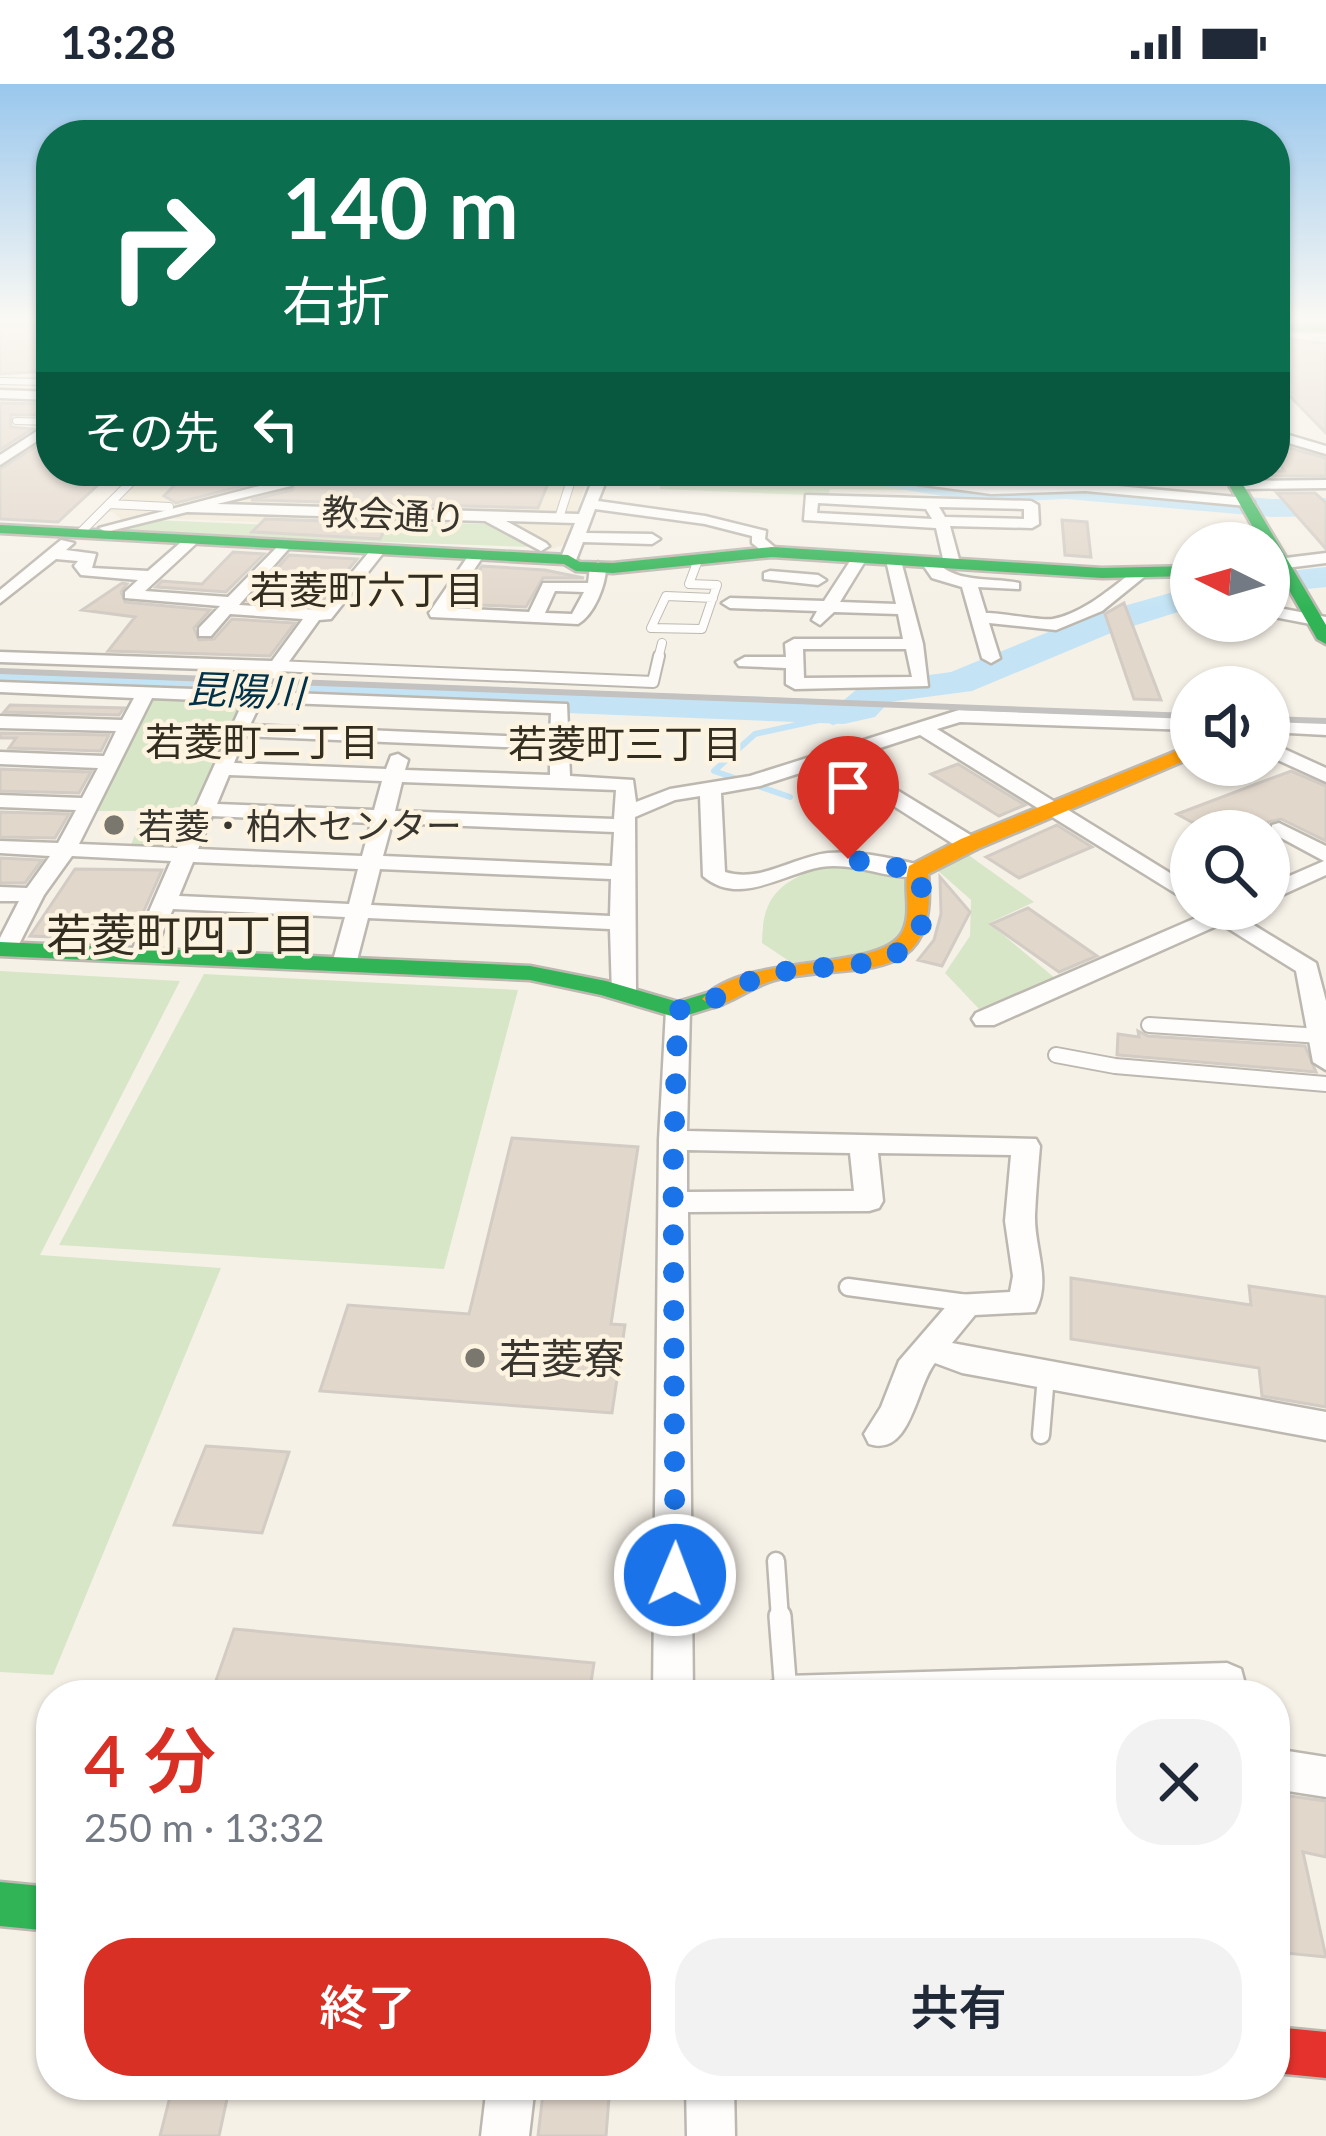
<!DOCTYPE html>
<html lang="ja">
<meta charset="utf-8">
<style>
body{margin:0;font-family:Lato,"Noto Sans JP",sans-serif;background:#f2f2f3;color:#1f2937;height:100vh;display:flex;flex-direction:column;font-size:45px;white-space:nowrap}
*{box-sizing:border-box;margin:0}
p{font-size:39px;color:#747a83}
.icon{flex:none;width:66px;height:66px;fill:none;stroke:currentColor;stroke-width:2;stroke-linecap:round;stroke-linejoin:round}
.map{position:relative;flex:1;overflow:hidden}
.sheet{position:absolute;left:36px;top:1596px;width:1254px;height:420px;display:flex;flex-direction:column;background:#fff;border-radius:48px;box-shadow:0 3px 9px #0004}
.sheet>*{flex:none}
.top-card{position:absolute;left:36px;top:36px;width:1254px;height:366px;border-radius:48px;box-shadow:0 3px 9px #0004;background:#0b6e4f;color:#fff;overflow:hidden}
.needle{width:78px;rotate:275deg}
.buttons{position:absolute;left:1170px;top:438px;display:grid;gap:24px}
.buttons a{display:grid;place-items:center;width:120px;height:120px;border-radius:50%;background:#fff;box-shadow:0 3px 9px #0004;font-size:60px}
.pin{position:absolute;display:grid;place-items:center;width:102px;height:102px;color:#fff;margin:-123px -51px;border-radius:50% 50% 50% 0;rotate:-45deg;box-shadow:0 0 12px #0007}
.pin .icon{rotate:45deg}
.me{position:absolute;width:132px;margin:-66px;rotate:1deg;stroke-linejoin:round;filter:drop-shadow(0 0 9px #0008)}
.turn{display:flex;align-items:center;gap:42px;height:252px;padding:0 48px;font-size:54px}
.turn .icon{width:156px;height:156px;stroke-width:2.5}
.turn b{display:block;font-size:84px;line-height:102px}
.then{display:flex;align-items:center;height:114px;padding:0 48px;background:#0003;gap:24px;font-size:45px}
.round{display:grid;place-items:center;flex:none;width:126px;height:126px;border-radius:48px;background:#f2f2f3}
.summary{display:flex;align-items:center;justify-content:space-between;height:204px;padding:0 48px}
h1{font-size:72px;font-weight:600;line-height:90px;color:#d93025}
.cta{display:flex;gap:24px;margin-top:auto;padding:24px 48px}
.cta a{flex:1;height:138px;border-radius:48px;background:#d93025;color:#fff;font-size:48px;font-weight:600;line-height:138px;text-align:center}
.cta a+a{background:#f2f2f3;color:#1f2937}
.status{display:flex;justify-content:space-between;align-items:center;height:84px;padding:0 60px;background:#fff;direction:ltr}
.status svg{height:33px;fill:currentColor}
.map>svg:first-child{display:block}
</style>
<div class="status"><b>13:28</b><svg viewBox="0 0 49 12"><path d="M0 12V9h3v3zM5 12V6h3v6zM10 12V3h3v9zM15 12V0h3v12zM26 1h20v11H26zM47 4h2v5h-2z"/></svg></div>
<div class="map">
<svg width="1326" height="2052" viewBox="0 0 1326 2052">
<rect width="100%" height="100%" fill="#f6f1e7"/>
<path fill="#f1e9d7" d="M136,387H590L566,460L543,468L491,439L399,437L394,444L154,434L126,440L113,428H97Z"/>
<path fill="#d7e6c6" d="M619,387L896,397L913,400L915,406L830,405L828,412L660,405L662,393L618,392Z
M154,436L396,446L402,438L487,440L532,463L118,449Z
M150,613L243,618L176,763L131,761L144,727H91Z
M967,770L1034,818L989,839L1056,895L979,925L945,889L970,852L971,816L936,785Z
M823,781L908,792L907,847L879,867L792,879L762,859C763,809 780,800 823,781Z
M0,887L180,897L40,1171L221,1184L53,1591L0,1588Z
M204,890L518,906L444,1185L59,1161Z"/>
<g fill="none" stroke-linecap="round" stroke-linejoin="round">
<path stroke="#c4e4f5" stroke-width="6" d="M790,713L714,687L755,650L828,634L833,638L861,625"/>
<path fill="#c4e4f5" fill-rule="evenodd" d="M716,387H898L985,401L1066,397L1272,415L1326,414V432L1272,433L1066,415L985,419L881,402L730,396Z
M1326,483V503L1269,509V489Z
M1191,503V524L1111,549L972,607L889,618L875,633L844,640L0,607V585L844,616L863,600L951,588L1085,533Z"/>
</g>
<path fill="#e2d7cb" stroke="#d2ccc5" stroke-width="3" d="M0,238H51V287L0,290Z
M1275,253L1326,260V349L1275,297Z
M0,319L51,320V331H11V343L32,345L0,366Z
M51,353V387H89L76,398L100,399L58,438L0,435V385Z
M1275,360L1326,374V392H1262L1257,387H1284L1275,372Z
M188,387H553L538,424L251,416L292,406L295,399L285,391L176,419L164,412Z
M1277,409H1315L1326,419V465Z
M265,435L388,439L380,455L252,448Z
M1062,436L1087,438L1091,473L1065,471Z
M233,468L264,470L226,508L156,503L162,497L202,500Z
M289,471L357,475L319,521L248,517Z
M482,482L545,486L584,494H543L526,523L456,520Z
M122,499L127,500L121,508L125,518L210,526L194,544L199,556L214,555L232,535L295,539L270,572L108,567L135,533L82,526Z
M1124,519L1161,616L1134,615L1105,530Z
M10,621L124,624L119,631L4,628Z
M0,649L109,651L101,667L9,664L16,654H0Z
M958,680L1025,721L999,732L931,690Z
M0,685L91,688L79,709L0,707Z
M1291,687L1326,702V757L1281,735L1268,738V747H1208L1177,730Z
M0,728L69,730L55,754L0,753Z
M1057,741L1092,763L1019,794L986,773Z
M0,774L42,776L25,799H0Z
M75,785L162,786L131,856L30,852Z
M940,793L970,828L942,882L918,876L934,856L941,830Z
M1028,824L1097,872L1059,888L991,840Z
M1138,947L1148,952L1305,962L1316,988L1117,971L1118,950L1139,953Z
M512,1054L638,1063L611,1240L625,1241L612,1329L320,1307L348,1221L469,1230Z
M1071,1194L1251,1221L1249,1202L1326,1213V1323L1262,1312L1259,1284L1071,1255Z
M206,1362L289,1368L262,1449L174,1441Z
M234,1545L594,1579L589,1611H211Z
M1275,1710L1326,1717V1773L1303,1768L1326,1873L1275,1868Z
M173,2001H230L219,2052H160Z
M544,2001H610L606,2052H538Z"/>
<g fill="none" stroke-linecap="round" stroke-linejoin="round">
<defs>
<path id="lane-far5" d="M0,297L45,298L51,294
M16,337L51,338"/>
<path id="lane-far4" d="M109,420L169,423
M559,434L574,387
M80,449L142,387
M698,476L689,500L717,501L702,545L651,544L666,512L713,514
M658,575L662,559"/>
<path id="lane-far3" d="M276,582L653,598L659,572"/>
<path id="lane-far2" d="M1149,941L1321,952
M1056,971L1115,982L1326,1000"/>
<path id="lane-far1" d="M848,1203L967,1219
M1041,1351L1046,1292
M776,1477L780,1535"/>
<path id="lane" d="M780,1532L786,1609"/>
<path id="street" d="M0,306L51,308V316L0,314Z
M51,338V348L0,381V371Z
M1275,347L1326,362V370L1275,355Z
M596,387H610L598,417L705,432L766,447L765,455L780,468L767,471L752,459V452L705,440L595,425L586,449L652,450L660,455L652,460L583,458L576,476L568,481L560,476L575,439L506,437L546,459L549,462L541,467L485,437L187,428L106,448L99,444L286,395L291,402L217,420L579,430Z
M915,387H929V394L991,402L1085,399L1247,414L1254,418L1247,422L1085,407L991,410L917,400Z
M1326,396V404L1237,405L1230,401L1237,397Z
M806,411L1031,417L1038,421L1039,440L1032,444L950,442L960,479L952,484L944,479L936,444L804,436ZM818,419L926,425L932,435L817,429ZM939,423L1024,425V435L945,433Z
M187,453L200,456L145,507L228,513L284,456L292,461L239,521L321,526L374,462H384V468L331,535L319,536L267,608L567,620L570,692L633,696L636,718L670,705L750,692L959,626L1191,634V646L960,638L937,645L1191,802V819L920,651L846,675L977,755V765H961L828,680L760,702L721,709L725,788C761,799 793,773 828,769C860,766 894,775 925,782V792C891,798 856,777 821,783C782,790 739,823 703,792L700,712L675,716L635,733L636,910L624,917L612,910L610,845L368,834L356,880L344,887L332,880L345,833L173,825L150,876H134L130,871L171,777L72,772L44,811L14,870L0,871V854L19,817H0V803L27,804L50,772L0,769V757L58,759L76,726L0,723V711L82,714L98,684L0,680V668L104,672L116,647L0,644V632L122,636L134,614L0,608V598L249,607L264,587L0,578V568L272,577L303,535L230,530L211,552H199V544L220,522L125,514V508L138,496L81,491L74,482L78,477L56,475L0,519V506L61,456L74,459L66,466L96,470L92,484L148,487ZM152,614L243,618L177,764L79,760ZM261,618L551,629L550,654L250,641ZM245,652L550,665V691L405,686L408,676L398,670L391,672L386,685L234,679ZM229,691L382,697L374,726L217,720ZM402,698L616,706L614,735L395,727ZM212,732L371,739L362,772L198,765ZM392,739L614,748L612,782L383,772ZM193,778L358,785L349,820L179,812ZM380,785L611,795L610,832L371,821Z
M471,468L484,471L448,524L529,528L543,499H588L590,483L598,478L606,483C606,501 594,531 578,540L431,533L429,529ZM555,507L584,508L572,530L545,529Z
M859,469L867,474L840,518L896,520L886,476L900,473L923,560L928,602L795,605L786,600V584L739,582L736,578L745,573H786L785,560L794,555H903L898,530L834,528L820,541L812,536L817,527L730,524L722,519L730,514L824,517L854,471ZM803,565H906L912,593L804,594Z
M1326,469V479L1269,486V476Z
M923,475H935C952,500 990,493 1019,499V505L978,503L986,529C1002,529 1042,537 1053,535C1084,529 1111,504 1135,486L1149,489L1102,527L1056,546L989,539L1000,574L991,579L982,574L962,503L932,494L921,478Z
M770,487L818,491L826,496L818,501L764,495V489Z
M1269,522L1326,533V543L1269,532Z
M1269,636L1326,639V651L1269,648Z
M1269,658L1326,684V698L1269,672Z
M1279,739L1326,762V791L1269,817V801L1324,777L1272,749V741Z
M1201,825H1247L1239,832L1316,879L1326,917V986L1313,978L1296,887L1221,840L994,941H976L972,935L976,929L1205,830Z
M678,918L690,926L687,1047L1036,1055L1040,1062C1038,1085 1036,1108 1035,1131C1034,1164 1052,1197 1035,1228L975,1231L952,1259L1326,1328V1356L962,1289L935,1279C916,1302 911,1374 869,1360L864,1350L881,1323L899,1277L956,1211L1010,1208L1013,1192L1005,1137L1011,1071L878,1069L883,1117L879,1124L869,1127L688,1128L693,1611H653L659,1056L666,926ZM687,1066L850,1069L854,1107L687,1108Z
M1227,1579L1241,1585L1248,1611H765L771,1598L785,1592Z
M1275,1665L1326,1673V1713L1275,1705Z
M487,2001H535L529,2052H481Z
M686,2001H734L735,2052H687Z"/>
<path id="fast" d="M1275,240L1326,241V247L1275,246Z
M1221,387H1235L1326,541V560L1317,555L1269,471V459H1262Z
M0,441L568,471L580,478L613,479L772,463L1102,484L1191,482V492L1102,494L772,473L613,489L576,487L564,480L0,449Z
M0,858L530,882L606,897L678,918L714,907L726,915L723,920L678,934L601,911L530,896L0,872Z
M0,1798L51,1803V1847L0,1842Z"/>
<path id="slow" d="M1191,661V674L977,765L928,790C939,909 853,876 774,896C753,902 735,917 714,923L702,915C748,866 882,890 903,847C913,826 902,802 909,782L961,755Z"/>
<path id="jam" d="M1275,1943L1326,1948V1994L1275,1989Z"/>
</defs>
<use href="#lane-far5" stroke="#bcb8b0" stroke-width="8"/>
<use href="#lane-far4" stroke="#bcb8b0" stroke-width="10"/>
<use href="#lane-far3" stroke="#bcb8b0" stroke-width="14"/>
<use href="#lane-far2" stroke="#bcb8b0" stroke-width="18"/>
<use href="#lane-far1" stroke="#bcb8b0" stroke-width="21"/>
<use href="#lane" stroke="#bcb8b0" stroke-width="26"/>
<use href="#street" stroke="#bcb8b0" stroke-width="5"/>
<use href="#fast" stroke="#bcb8b0" stroke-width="5"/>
<use href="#slow" stroke="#bcb8b0" stroke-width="5"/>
<use href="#jam" stroke="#bcb8b0" stroke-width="5"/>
<use href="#lane-far5" stroke="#fefdfb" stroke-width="6"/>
<use href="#lane-far4" stroke="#fefdfb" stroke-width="8"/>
<use href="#lane-far3" stroke="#fefdfb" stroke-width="10"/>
<use href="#lane-far2" stroke="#fefdfb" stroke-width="14"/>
<use href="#lane-far1" stroke="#fefdfb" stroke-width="16"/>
<use href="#lane" stroke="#fefdfb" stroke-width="21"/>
<use href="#street" fill="#fefdfb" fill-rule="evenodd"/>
<use href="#fast" fill="#30b455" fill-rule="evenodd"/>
<use href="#slow" fill="#ff9f0a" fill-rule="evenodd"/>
<use href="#jam" fill="#e5322d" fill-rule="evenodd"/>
<path stroke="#c3c2c0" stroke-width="6" d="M0,587L1191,632
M1269,635L1326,637"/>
</g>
<linearGradient id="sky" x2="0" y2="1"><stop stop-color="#99c7ed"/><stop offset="0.45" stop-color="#fbf9f4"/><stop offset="1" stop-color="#fbf9f4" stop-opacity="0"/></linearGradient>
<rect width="1326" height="525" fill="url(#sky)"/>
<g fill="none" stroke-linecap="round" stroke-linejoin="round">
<path stroke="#1a73e8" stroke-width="21" stroke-dasharray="0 37.8" d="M675,1491L673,1087L678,926C713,922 740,896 775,889C840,876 952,897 917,787L848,775"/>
</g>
<g fill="#7a776f" stroke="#fcf3e1" stroke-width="4.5">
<circle cx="114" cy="741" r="12"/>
<circle cx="475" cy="1274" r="12"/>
</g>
<g text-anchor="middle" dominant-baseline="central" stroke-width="9" stroke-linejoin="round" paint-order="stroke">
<g font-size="36" fill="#38352e" stroke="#fcf3e1">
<text transform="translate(394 430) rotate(3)">教会通り</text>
</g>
<g font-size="36" fill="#38352e" stroke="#fcf3e1" text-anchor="start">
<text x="138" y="741">若菱・柏木センター</text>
</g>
<g font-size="39" fill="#332d1f" stroke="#fcf3e1">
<text x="367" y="505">若菱町六丁目</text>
<text x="262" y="657">若菱町二丁目</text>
<text x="625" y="659">若菱町三丁目</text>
</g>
<g font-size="39" font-style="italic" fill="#003249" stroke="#fcf3e1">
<text transform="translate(246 606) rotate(2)">昆陽川</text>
</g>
<g font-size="42" fill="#38352e" stroke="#fcf3e1" text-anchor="start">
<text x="499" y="1274">若菱寮</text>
</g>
<g font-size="45" fill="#332d1f" stroke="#fcf3e1">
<text x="181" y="850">若菱町四丁目</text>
</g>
</g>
</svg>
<div class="buttons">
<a><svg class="needle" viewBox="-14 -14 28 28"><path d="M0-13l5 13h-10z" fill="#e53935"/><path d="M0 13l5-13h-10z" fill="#747a83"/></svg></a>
<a><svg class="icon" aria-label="sound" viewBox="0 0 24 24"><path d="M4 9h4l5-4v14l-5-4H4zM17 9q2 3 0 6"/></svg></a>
<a><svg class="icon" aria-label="search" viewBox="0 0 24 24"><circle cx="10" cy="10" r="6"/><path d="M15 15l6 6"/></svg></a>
</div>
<div class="pin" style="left:848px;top:775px;background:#d93025"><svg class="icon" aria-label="arrive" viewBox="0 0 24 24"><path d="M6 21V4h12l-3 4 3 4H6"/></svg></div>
<svg class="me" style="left:675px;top:1491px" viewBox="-20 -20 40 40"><circle r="17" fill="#1a73e8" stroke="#fff" stroke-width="3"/><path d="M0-11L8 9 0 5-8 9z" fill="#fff"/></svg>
<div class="top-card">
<div class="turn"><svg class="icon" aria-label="right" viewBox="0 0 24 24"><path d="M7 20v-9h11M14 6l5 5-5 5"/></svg><div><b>140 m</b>右折</div></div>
<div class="then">その先<svg class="icon" aria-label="left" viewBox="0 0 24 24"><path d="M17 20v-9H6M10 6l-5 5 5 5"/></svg></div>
</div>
<section class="sheet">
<div class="summary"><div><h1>4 分</h1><p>250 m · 13:32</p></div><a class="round"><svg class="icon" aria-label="close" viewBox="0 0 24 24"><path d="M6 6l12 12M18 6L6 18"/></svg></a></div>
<div class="cta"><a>終了</a><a>共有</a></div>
</section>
</div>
